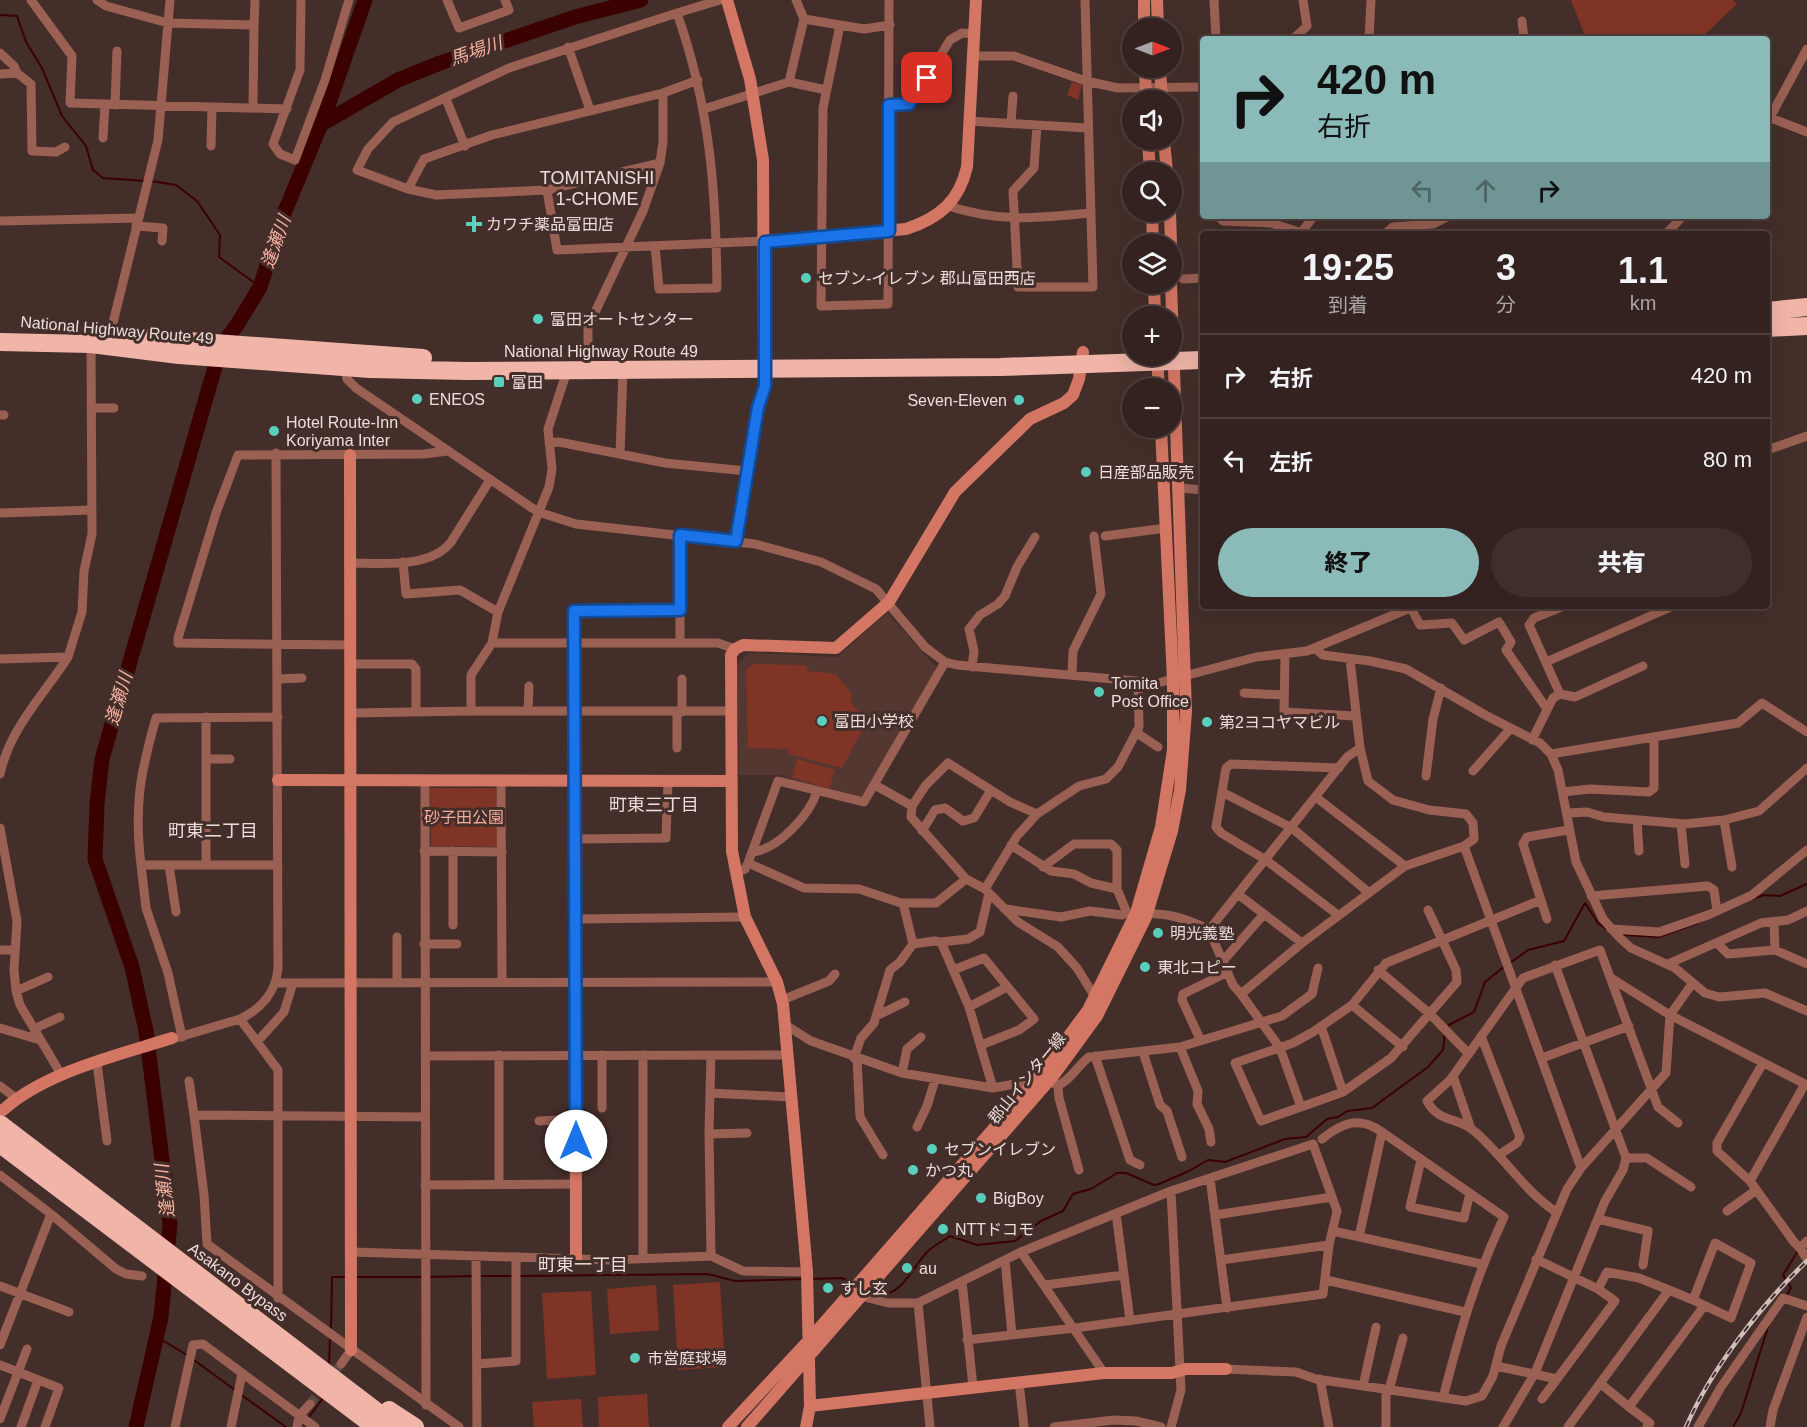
<!DOCTYPE html>
<html lang="ja">
<meta charset="utf-8">
<style>
body{margin:0;font-family:Helvetica,"Noto Sans JP",sans-serif;background:#3e2f2d;color:#f1f3f6;height:100vh;display:flex;flex-direction:column;font-size:22px;white-space:nowrap}
*{box-sizing:border-box;margin:0}
p{font-size:20px;color:#a9a4a5}
.icon{flex:none;width:33px;height:33px;fill:none;stroke:currentColor;stroke-width:2;stroke-linecap:round;stroke-linejoin:round}
.map{position:relative;flex:1;overflow:hidden}
.sheet{position:absolute;left:1200px;top:231px;width:570px;height:378px;display:flex;flex-direction:column;background:#332220;border-radius:6px;box-shadow:0 6px 24px #0002,0 0 0 2px #4e3f3e}
.sheet>*{flex:none}
.guide{position:absolute;left:1200px;top:36px;width:570px;height:183px;border-radius:6px;box-shadow:0 6px 24px #0002,0 0 0 2px #4e3f3e;background:#8bbbb9;color:#111;overflow:hidden}
.needle{width:39px;rotate:90deg}
.controls{position:absolute;left:1122px;top:18px;display:grid;gap:12px}
.controls a{display:grid;place-items:center;width:60px;height:60px;border-radius:50%;background:#332220;box-shadow:0 6px 24px #0002,0 0 0 2px #4e3f3e;font-size:30px}
.pin{position:absolute;display:grid;place-items:center;width:51px;height:51px;color:#fff;margin:-26px;border-radius:12px;box-shadow:0 3px 9px #0006}
.me{position:absolute;width:66px;margin:-33px;rotate:0deg;stroke-linejoin:round;filter:drop-shadow(0 0 4px #0008)}
.turn{display:flex;align-items:center;gap:21px;height:126px;padding:0 18px;font-size:27px}
.turn .icon{width:78px;height:78px;stroke-width:2.5}
.turn b{display:block;font-size:42px;line-height:51px}
.lanes{display:flex;align-items:center;height:57px;padding:0 18px;background:#0003;justify-content:center;gap:30px;direction:ltr}
.lanes .off{opacity:.35}
.eta{display:flex;justify-content:space-evenly;align-items:center;height:102px;text-align:center}
.eta b{font-size:36px;font-weight:800;line-height:42px}
.action{display:flex;gap:12px;margin-top:auto;padding:12px 18px}
.action a{flex:1;height:69px;border-radius:36px;background:#8bbbb9;color:#111;font-size:24px;font-weight:800;line-height:69px;text-align:center}
.action a+a{background:#3e2f2d;color:#f1f3f6}
ul{padding:0;list-style:none}
li{display:flex;align-items:center;gap:18px;height:84px;padding:0 18px;border-top:2px solid #4e3f3e}
li div{flex:1}
li b{display:block;font-size:22px}
li em{font-style:normal}
.map>svg:first-child{display:block}
</style>
<div class="map">
<svg width="1807" height="1427" viewBox="0 0 1807 1427">
<rect width="100%" height="100%" fill="#442e2a"/>
<path fill="#533730" d="M887,613L937,668L861,798L830,792L779,775H739L737,665L749,653L837,657Z"/>
<path fill="#803425" d="M1571,0H1733L1737,4L1700,39H1586Z
M1072,82L1082,85L1078,100L1067,95Z
M753,664L805,665L808,671L836,674L853,696L850,701L867,721L842,768L789,754L788,749L748,748L746,670Z
M797,759L835,770L829,789L792,777Z
M430,788H496L499,847L431,846Z
M720,1282L725,1367L678,1370L673,1285Z
M656,1285L659,1330L610,1334L607,1289Z
M591,1291L596,1375L547,1379L542,1293Z
M647,1394L649,1427H599L598,1397Z
M581,1399L583,1427H534L532,1402Z"/>
<g fill="none" stroke-linecap="round" stroke-linejoin="round">
<path stroke="#3b0000" stroke-width="2" d="M0,15L17,16L26,42L42,68L62,116L86,146L93,170L103,178L145,181
M151,181L176,185L197,201L220,235L219,257L260,287
M1753,899L1764,895L1780,896L1807,884
M1623,935L1659,937L1698,923
M1510,963L1528,950L1564,941L1585,903L1598,923L1606,929
M1445,1027L1474,1012L1485,982L1505,966
M479,1276H513
M518,1276L708,1274L735,1281L802,1279
M356,1277H423
M428,1277L474,1276
M811,1279L842,1278L852,1282
M871,1291C899,1304 911,1269 927,1252C933,1246 943,1241 950,1236L977,1245L1015,1241L1041,1221L1063,1211L1073,1194L1091,1189L1117,1173H1126L1154,1185L1159,1184L1189,1171L1208,1160L1225,1162L1285,1139L1306,1137L1327,1119L1338,1117L1347,1111L1372,1108L1428,1067L1443,1050L1445,1032
M1786,1296L1791,1288L1783,1275L1798,1251
M331,1331L332,1277H348
M157,1337L187,1355
M194,1360L235,1390
M329,1367L330,1337
M240,1394L286,1427
M309,1417L323,1398
M1733,1427L1741,1413L1768,1327"/>
<path stroke="#3b0000" stroke-width="15" d="M320,125L398,80L440,63L575,17L641,0
M136,1427L161,1317L170,1224L146,1031L132,967L95,859L97,804L102,759L221,346L237,325L260,287L285,211L324,117L365,0"/>
<path stroke="#5d4844" stroke-width="9" stroke-dasharray="9 4.5" stroke-linecap="butt" d="M310,1404L341,1364"/>
<path stroke="#9a6053" stroke-width="9" d="M31,0L72,56L70,103L287,109
M97,0L106,6L168,23L254,25L255,0
M301,0L300,70L273,144L280,154L295,160L325,80L349,0
M447,0L459,28L509,10L505,0
M1214,0L1216,39
M804,19L840,25L823,108L821,306L888,304L889,0
M1522,21L1524,39
M840,25L864,29L890,25
M1293,39L1307,26L1303,0
M1369,39L1371,0
M568,47L590,110
M0,53L14,66L17,73
M972,56H1014L1086,81L1118,88L1203,87
M0,74L17,73L31,84L32,151L56,152L65,147
M789,82L826,90
M446,99L465,146
M115,105L117,51
M889,105L912,102L950,40L962,33L973,34
M253,108L254,25
M704,109L789,82L804,19L796,0
M1771,118L1807,132
M969,121L1087,128
M1011,123L1013,96
M1767,123L1807,49
M1037,125L1034,168L1013,191L1018,287H1093L1085,0
M103,138L105,104
M211,146L212,108
M660,163L547,190L436,195L408,189L357,170L368,149L393,122L509,68L677,13
M408,189L424,159L492,135L663,93
M547,190L557,250L765,241
M948,206C1003,223 1035,218 1091,213
M1218,216L1223,221L1271,223L1299,232
M0,221L138,218
M136,226L163,228L162,241
M1300,234L1314,216
M1385,234L1393,227L1433,224L1449,216
M1666,234L1683,216
M655,246L659,289L717,288C716,189 710,107 677,13L720,0
M1183,279L1203,278
M110,335L158,140L170,0
M588,361V327L643,211L660,163L663,142V93L698,80
M344,365L347,379L356,388L538,512L576,524L755,544L821,562L876,589L925,647L945,662L957,665L1158,683L1256,657L1307,651L1415,606
M91,408H114
M0,415H4
M549,443L559,442L665,463L747,471
M1767,450L1807,436
M276,453L278,968C276,992 261,1009 240,1019L278,1070V1298
M620,454L623,371
M1180,488L1203,490
M0,513L92,510
M680,535V643
M1105,536L1166,528
M736,541L758,407L765,386L764,369
M403,562L406,594L460,590L498,612
M350,563C380,563 430,569 451,542L490,480
M1411,608L1420,625L1452,623L1464,640L1499,622L1511,642L1506,650L1547,709
M492,643H718L735,649
M575,643L574,611H680
M350,645L178,643V638L216,513L238,455L424,454L447,451
M1314,648L1323,655L1370,661L1406,669L1487,716L1540,743L1551,754L1558,770L1576,862L1603,919L1620,938L1631,948L1675,968L1705,993L1719,997L1765,993L1807,1011
M1285,654L1284,712L1355,716
M0,659L68,657L82,612L84,571L92,534L91,344
M1350,659L1360,748L1368,781L1393,800L1429,810L1466,814L1473,823L1474,839L1464,846L1405,866L1302,943L1241,994L1233,985L1209,930L1347,757L1360,748
M1546,662L1673,606
M350,664H412L416,669V712
M972,667L974,651L969,629L980,615L998,604L1005,596L1017,567L1035,537
M1072,674L1073,651L1101,594L1094,536
M278,679L302,678
M1244,693L1284,695
M1560,694L1575,697L1643,666
M471,711H730
M528,711L529,686
M677,712V748
M682,712V679
M351,713L471,711V675L492,643L498,612L549,487L552,469L548,429L567,371
M1137,733L1158,747
M1532,740L1553,698L1560,694L1529,625L1534,618L1564,606
M1551,754L1738,723L1762,703L1807,732
M206,759H230
M1473,771L1511,728
M0,774C10,728 43,696 68,657
M1426,776L1433,719L1441,688
M425,781L426,1405
M501,782L502,982
M875,785L912,806L911,817L966,879L985,889L1018,922L1058,947L1077,968L1095,997
M1222,792L1292,828L1368,892
M1563,792L1590,789L1649,792L1654,788V738
M1317,798L1405,866
M912,806L926,785L948,763L1010,802L1037,814L1017,836L985,889
M1568,813L1587,812L1604,817L1685,824L1724,820L1759,811L1807,768
M1037,814L1079,786L1106,779L1118,767L1139,727L1138,682
M1637,820L1639,851
M1724,820L1732,867
M1681,824L1685,864
M0,828L17,921L14,970L16,991L20,1005L62,1076
M922,831L935,810L945,808L963,821L974,818L991,790
M576,839L666,838L668,782
M1011,845L1051,871L1074,874L1091,883L1117,889
M1464,846L1581,1168
M424,851L502,852
M453,851V925
M753,852C778,849 810,815 817,791
M748,863L804,888L859,889L901,903H936L966,879
M141,865L146,908L168,973L182,1037
M169,865L176,912
M206,865V717
M278,865H141C134,806 140,774 156,718L278,717
M1043,867L1074,844H1111L1117,850V889L1127,913
M737,873L745,869L748,863L778,781L864,802L945,662
M989,893L980,932L968,939L941,942L969,1007L993,1088
M1239,895L1302,943
M1591,896L1708,886L1714,890L1717,911
M903,903L913,944
M1006,909L1061,917L1090,911L1122,915L1127,913C1161,913 1179,914 1209,930
M1338,915L1266,860L1221,833L1216,827L1226,768L1231,764L1339,768
M576,919L745,917
M1547,919L1523,844L1527,837L1568,830
M1774,922L1775,950L1807,964
M1611,929L1659,932L1708,915L1752,895L1807,850
M397,937V983
M424,944H457
M1718,944L1728,954L1775,950
M0,950H14
M1223,961L1264,914
M1668,964L1761,923L1788,920L1807,911
M953,970L984,958L1034,1019L1019,1030L981,1045
M1378,970L1430,1014L1469,1054
M1611,978L1670,1015L1807,1085
M275,983L777,982
M16,991L48,977
M1241,994L1280,1048L1301,1107L1343,1092L1391,1058L1457,982L1456,970L1428,910
M782,1000L829,981L835,974
M1352,1005L1403,1047
M969,1007L1007,987
M876,1016L905,1002
M784,1024L811,1041L902,1073L993,1088L1042,1079L1058,1085C1070,1081 1078,1065 1089,1057L1180,1047L1282,1016L1312,994L1318,968
M1321,1026L1343,1092
M0,1028L40,1040
M34,1029L60,1017
M1481,1036L1520,1137L1517,1143L1499,1155
M176,1038L240,1019
M1200,1039L1182,1000L1183,994L1228,972
M257,1042L284,1012L293,983
M1180,1047L1198,1091L1197,1104L1209,1129L1211,1142
M1143,1052L1160,1105L1167,1111L1182,1157
M499,1055V1184
M602,1055V1108
M643,1055V1258
M425,1056L787,1055
M711,1056L709,1131L711,1256
M1095,1056L1130,1160L1140,1165
M854,1058L861,1038L874,1023L890,970L900,962L913,944L934,941L941,942
M1542,1058L1629,1026
M857,1059L860,1117L883,1155
M97,1063L107,1141
M1763,1063L1717,1143V1151L1750,1181L1794,1242L1800,1248L1807,1241
M902,1073L907,1049L921,1037
M1453,1076L1471,1129
M189,1081L194,1115
M1058,1085L1059,1098L1079,1170
M0,1086L16,1098
M710,1093L791,1097
M1301,1107L1261,1121L1235,1063L1293,1043L1313,1032L1352,1005L1386,963L1541,900
M425,1117L194,1115L204,1195L207,1244L459,1427
M539,1121L576,1119
M917,1127L927,1106L935,1080
M709,1134L747,1133
M1322,1139C1343,1122 1360,1116 1382,1132
M1626,1158H1647L1691,1187
M1421,1160L1410,1207L1464,1218L1470,1193
M0,1175L51,1214L116,1269L126,1274L142,1276
M1210,1178L1227,1308
M1750,1181L1805,1084
M425,1185L576,1184
M1727,1211L1755,1191
M1556,1212C1523,1190 1503,1155 1473,1130C1456,1117 1438,1122 1427,1101L1450,1080L1523,978L1600,950L1658,1107L1678,1123
M1116,1213L1130,1321
M1215,1215L1332,1197
M1598,1219L1648,1231L1643,1265
M1333,1231L1481,1264
M1359,1237L1382,1132L1504,1217C1475,1278 1460,1332 1443,1398
M1800,1248L1807,1259
M352,1252L609,1260L711,1256L743,1271L807,1272
M1021,1252L1104,1373
M476,1256L477,1427
M1536,1259L1598,1289L1607,1272L1639,1278L1669,1290L1568,1427
M1005,1260L1012,1335
M1221,1260L1329,1245
M1326,1280L1465,1312
M962,1281L973,1387
M1045,1285L1124,1275
M0,1286L69,1312
M1669,1290L1693,1300L1715,1243L1751,1263L1731,1318L1693,1300
M861,1296L888,1303H918L1021,1252L1171,1191L1313,1144L1337,1211L1329,1245L1323,1294L1075,1328L967,1340
M918,1303L930,1427
M0,1345L51,1214
M341,1364L351,1350
M477,1364L516,1361V1257
M0,1365L59,1388L45,1427
M1496,1366L1557,1379L1615,1301L1598,1289
M1226,1369L1296,1372L1316,1379L1466,1401L1482,1396L1493,1376L1501,1346L1567,1189L1581,1168L1666,1073L1670,1015L1692,984
M1320,1379L1329,1427
M1019,1382L1024,1427
M1601,1384L1629,1407
M1363,1386L1376,1327
M1386,1390V1427
M1389,1390L1403,1338
M1542,1399L1557,1379
M0,1419L27,1349
M21,1427L38,1380
M175,1427L193,1345L203,1344L315,1427
M231,1427L242,1374
M297,1427L299,1416L310,1404
M1054,1427L1114,1420L1136,1421L1161,1427
M1171,1427L1181,1390L1171,1191
M1503,1427L1535,1373L1605,1201L1623,1170L1626,1158L1555,965
M1647,1427L1650,1423L1629,1407L1704,1306
M1698,1427L1721,1387L1783,1298L1807,1306
M1770,1427L1773,1410L1807,1317"/>
<path stroke="#d37663" stroke-width="12" d="M727,0L750,79L763,160L764,369
M1144,0V28
M1157,0L1158,28
M1145,68L1146,100
M1160,68L1162,100
M1148,140L1150,172
M1164,140L1167,172
M1152,212L1153,244
M1170,212L1171,244
M765,241L906,229C940,218 959,201 967,167L976,0
M1154,284L1155,316
M1157,357L1159,388
M350,455L351,1350
M575,643L576,1259
M278,780L730,781
M3,1110C45,1072 118,1055 172,1038
M810,1406L1104,1373H1172L1186,1369H1226
M728,1427L809,1340L1036,1080L1088,1010L1136,913L1161,827L1173,750V680L1161,428
M747,1427L1054,1075L1097,1016L1146,917L1172,831L1180,790L1186,711L1171,284
M806,1427L810,1406L807,1272L783,1004L777,982L745,917L732,851L731,655L735,649L743,645L836,648L889,602L955,492L1030,419L1064,403L1073,395L1079,379L1083,352"/>
<path stroke="#f0b5a8" stroke-width="18" d="M1767,311L1807,307
M1767,328L1807,326
M119,336L423,358
M0,342L91,344L179,355L370,369L467,371L1000,367L1203,360
M0,1124L397,1427
M0,1144L375,1427
M389,1410L415,1427"/>
<defs>
<path id="rail" d="M1686,1427C1711,1369 1761,1305 1807,1261"/>
</defs>
<use href="#rail" stroke="#d0bfbc" stroke-width="4.5"/>
<use href="#rail" stroke="#442e2a" stroke-width="2" stroke-dasharray="7" stroke-linecap="butt"/>
</g>
<g fill="none" stroke-linecap="round" stroke-linejoin="round">
<defs>
<path id="route" d="M576,1141L574,611L680,610V535L736,541L758,407L765,386V242L889,231V105L909,104L927,78"/>
</defs>
<use href="#route" stroke="#114b97" stroke-width="15"/>
<use href="#route" stroke="#1a73e8" stroke-width="10"/>
</g>
<g fill="#5acebd" stroke="#442e2a" stroke-width="2">
<path d="M471 215h6v6h6v6h-6v6h-6v-6h-6v-6h6z"/>
<circle cx="806" cy="278" r="6"/>
<circle cx="538" cy="319" r="6"/>
<rect x="493" y="376" width="12" height="12" rx="3"/>
<circle cx="417" cy="399" r="6"/>
<circle cx="1019" cy="400" r="6"/>
<circle cx="274" cy="431" r="6"/>
<circle cx="1086" cy="472" r="6"/>
<circle cx="1099" cy="692" r="6"/>
<circle cx="822" cy="721" r="6"/>
<circle cx="1207" cy="722" r="6"/>
<circle cx="1158" cy="933" r="6"/>
<circle cx="1145" cy="967" r="6"/>
<circle cx="932" cy="1149" r="6"/>
<circle cx="913" cy="1170" r="6"/>
<circle cx="981" cy="1198" r="6"/>
<circle cx="943" cy="1229" r="6"/>
<circle cx="907" cy="1268" r="6"/>
<circle cx="828" cy="1288" r="6"/>
<circle cx="635" cy="1358" r="6"/>
</g>
<g text-anchor="middle" dominant-baseline="central" stroke-width="6" stroke-linejoin="round" paint-order="stroke">
<g font-size="16" fill="#ecddda" stroke="#442e2a" text-anchor="start">
<text x="486" y="224">カワチ薬品富田店</text>
<text x="818" y="278">セブン-イレブン 郡山富田西店</text>
<text x="550" y="319">富田オートセンター</text>
<text x="511" y="382">富田</text>
<text x="429" y="399">ENEOS</text>
<text x="1007" y="400" text-anchor="end">Seven-Eleven</text>
<text x="286" y="422">Hotel Route-Inn<tspan x="286" dy="18">Koriyama Inter</tspan></text>
<text x="1098" y="472">日産部品販売</text>
<text x="1111" y="683">Tomita<tspan x="1111" dy="18">Post Office</tspan></text>
<text x="834" y="721">富田小学校</text>
<text x="1219" y="722">第2ヨコヤマビル</text>
<text x="1170" y="933">明光義塾</text>
<text x="1157" y="967">東北コピー</text>
<text x="944" y="1149">セブンイレブン</text>
<text x="925" y="1170">かつ丸</text>
<text x="993" y="1198">BigBoy</text>
<text x="955" y="1229">NTTドコモ</text>
<text x="919" y="1268">au</text>
<text x="840" y="1288">すし玄</text>
<text x="647" y="1358">市営庭球場</text>
</g>
<g font-size="16" fill="#ecddda" stroke="#442e2a">
<text transform="translate(117 330) rotate(5)">National Highway Route 49</text>
<text x="601" y="351">National Highway Route 49</text>
<text transform="translate(1027 1078) rotate(-51)">郡山インター線</text>
<text transform="translate(238 1282) rotate(37)">Asakano Bypass</text>
</g>
<g font-size="16" fill="#f4ac9d" stroke="#442e2a">
<text x="464" y="817">砂子田公園</text>
</g>
<g font-size="18" font-style="italic" fill="#f8b0a0" stroke="#442e2a">
<text transform="translate(476 51) rotate(-19)">馬場川</text>
<text transform="translate(276 242) rotate(-70)">逢瀬川</text>
<text transform="translate(119 699) rotate(-74)">逢瀬川</text>
<text transform="translate(165 1191) rotate(-97)">逢瀬川</text>
</g>
<g font-size="18" fill="#ecddda" stroke="#442e2a">
<text x="597" y="178">TOMITANISHI<tspan x="597" dy="21">1-CHOME</tspan></text>
<text x="654" y="805">町東三丁目</text>
<text x="213" y="831">町東二丁目</text>
<text x="583" y="1265">町東一丁目</text>
</g>
</g>
</svg>
<div class="controls">
<a><svg class="needle" viewBox="-14 -14 28 28"><path d="M0-13l5 13h-10z" fill="#e53935"/><path d="M0 13l5-13h-10z" fill="#a9a4a5"/></svg></a>
<a><svg class="icon" aria-label="sound" viewBox="0 0 24 24"><path d="M4 9h4l5-4v14l-5-4H4zM17 9q2 3 0 6"/></svg></a>
<a><svg class="icon" aria-label="search" viewBox="0 0 24 24"><circle cx="10" cy="10" r="6"/><path d="M15 15l6 6"/></svg></a>
<a><svg class="icon" aria-label="layers" viewBox="0 0 24 24"><path d="M12 4l9 5-9 5-9-5zM3 14l9 5 9-5"/></svg></a>
<a>+</a>
<a>−</a>
</div>
<div class="pin" style="left:927px;top:78px;background:#d93025"><svg class="icon" aria-label="arrive" viewBox="0 0 24 24"><path d="M6 21V4h12l-3 4 3 4H6"/></svg></div>
<svg class="me" style="left:576px;top:1141px" viewBox="-20 -20 40 40"><circle r="19" fill="#fff"/><path d="M0-13L10 11 0 6-10 11z" fill="#1a73e8"/></svg>
<div class="guide">
<div class="turn"><svg class="icon" aria-label="right" viewBox="0 0 24 24"><path d="M7 20v-9h11M14 6l5 5-5 5"/></svg><div><b>420 m</b>右折</div></div>
<div class="lanes"><svg class="icon off" aria-label="left" viewBox="0 0 24 24"><path d="M17 20v-9H6M10 6l-5 5 5 5"/></svg><svg class="icon off" aria-label="ahead" viewBox="0 0 24 24"><path d="M12 20V5M6 11l6-6 6 6"/></svg><svg class="icon" aria-label="right" viewBox="0 0 24 24"><path d="M7 20v-9h11M14 6l5 5-5 5"/></svg></div>
</div>
<section class="sheet">
<div class="eta">
<div><b>19:25</b><p>到着</p></div>
<div><b>3</b><p>分</p></div>
<div><b>1.1</b><p>km</p></div>
</div>
<ul>
<li><svg class="icon" aria-label="right" viewBox="0 0 24 24"><path d="M7 20v-9h11M14 6l5 5-5 5"/></svg><div><b>右折</b></div><em>420 m</em></li>
<li><svg class="icon" aria-label="left" viewBox="0 0 24 24"><path d="M17 20v-9H6M10 6l-5 5 5 5"/></svg><div><b>左折</b></div><em>80 m</em></li>
</ul>
<div class="action"><a>終了</a><a>共有</a></div>
</section>
</div>
